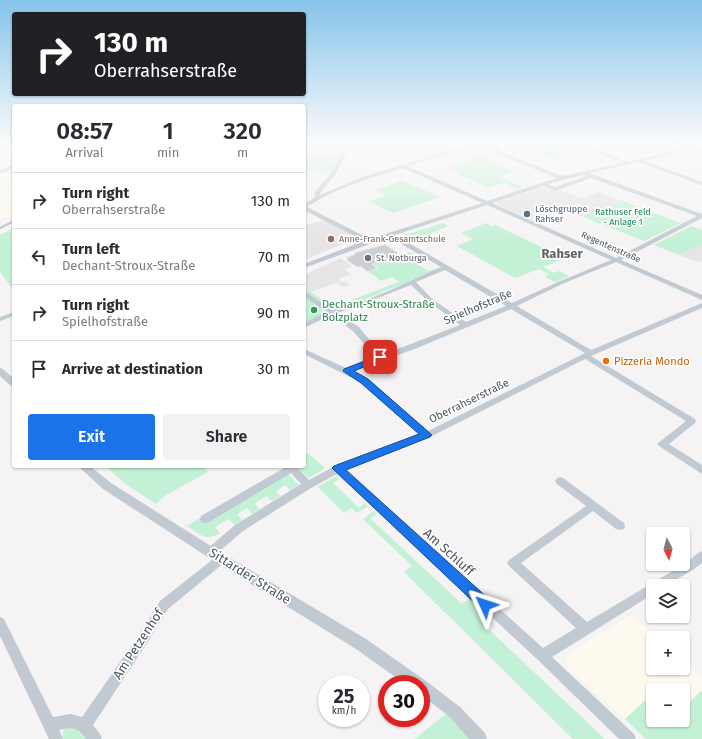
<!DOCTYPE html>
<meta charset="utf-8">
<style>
body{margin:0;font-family:"Fira Sans",sans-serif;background:#f2f2f3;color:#2b2b33;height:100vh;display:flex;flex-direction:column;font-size:15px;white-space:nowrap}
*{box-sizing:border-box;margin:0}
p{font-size:13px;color:#7c7c81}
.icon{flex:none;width:22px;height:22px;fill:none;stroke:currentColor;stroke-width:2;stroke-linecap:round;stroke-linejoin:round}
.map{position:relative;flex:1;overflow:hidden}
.sheet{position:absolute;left:12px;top:104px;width:294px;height:364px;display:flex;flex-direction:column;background:#fff;border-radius:4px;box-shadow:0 1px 3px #0004}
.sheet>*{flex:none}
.guide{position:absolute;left:12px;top:12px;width:294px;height:84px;border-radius:4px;box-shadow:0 1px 3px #0004;background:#202124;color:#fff;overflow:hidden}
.needle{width:26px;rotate:174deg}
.fabs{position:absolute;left:646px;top:527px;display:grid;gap:8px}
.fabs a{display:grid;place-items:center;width:44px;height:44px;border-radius:4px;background:#fff;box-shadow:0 1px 3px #0004;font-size:20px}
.speed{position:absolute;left:318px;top:675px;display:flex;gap:8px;font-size:20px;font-weight:700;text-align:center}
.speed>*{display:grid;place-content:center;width:52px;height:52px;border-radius:50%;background:#fff;box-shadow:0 1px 3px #0004;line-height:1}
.speed small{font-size:10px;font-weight:400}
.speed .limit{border:6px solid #d22;background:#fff;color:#111}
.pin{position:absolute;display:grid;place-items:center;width:34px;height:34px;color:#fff;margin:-17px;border-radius:8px;box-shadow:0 2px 6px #0006}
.me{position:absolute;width:44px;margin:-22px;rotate:312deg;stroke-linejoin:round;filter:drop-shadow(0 0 3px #0008)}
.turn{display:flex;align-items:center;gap:14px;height:84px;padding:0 16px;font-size:18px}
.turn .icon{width:52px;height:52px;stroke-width:2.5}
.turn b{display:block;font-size:28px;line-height:34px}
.eta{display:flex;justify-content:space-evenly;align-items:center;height:68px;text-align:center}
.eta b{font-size:24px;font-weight:600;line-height:28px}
.button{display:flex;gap:8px;margin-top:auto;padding:8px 16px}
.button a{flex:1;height:46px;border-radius:4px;background:#1a73e8;color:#fff;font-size:16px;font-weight:600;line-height:46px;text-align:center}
.button a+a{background:#f2f2f3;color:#2b2b33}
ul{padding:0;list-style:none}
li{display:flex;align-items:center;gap:12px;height:56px;padding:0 16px;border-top:1px solid #e1e1e2}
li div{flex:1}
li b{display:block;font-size:15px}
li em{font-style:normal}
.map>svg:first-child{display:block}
</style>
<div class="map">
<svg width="702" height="739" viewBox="0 0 702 739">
<rect width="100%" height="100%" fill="#f5f3f3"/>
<path fill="#fdf9ef" d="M0,142H14V163L0,169Z
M380,142H436L446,143L396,150H377Z
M14,169V212L0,220V175Z
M631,615L657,638H653V668H683V660L702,677V690L683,708V690H653V698L650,696L625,719L568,669L564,661L567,654Z"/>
<path fill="#e6e4e5" d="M542,187L555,191L559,190L582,198L599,192L623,201L583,217L562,208L534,220L497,204L496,202Z
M325,220L358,238L304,260V225Z
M702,244V261L698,262L679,255Z
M341,258L352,266L345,270L351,274L338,279L342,282L344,281L350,285L343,287L336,283L311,292L304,287V275Z"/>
<path fill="#c3f1d5" d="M353,142H380L377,150L349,151Z
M645,142L552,146L482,144L480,143L553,144Z
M527,146H546L567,154L554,158L528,149Z
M346,151L333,173L308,170L304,173V159Z
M485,154L488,155L484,156L491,159L487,161L513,171L499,177L523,187L518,189L504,183L489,188L445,168L475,159L471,158Z
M402,181L440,197L393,213L368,201L386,196L375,190Z
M623,201L681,223L644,241L583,217Z
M443,223L448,226L411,242L402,236Z
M486,223L492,226L495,225L565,258L543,267L554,273L559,271L569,276L555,282L545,277L549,274L539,269L515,278L457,246L473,239L461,233Z
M691,226L702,230V244L679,255L654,245Z
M14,228V291L0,272V235Z
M410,252L427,260L417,264L428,271L441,268L344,308C328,311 317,301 304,292V287L333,307L407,279L399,282L392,277L381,281L368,271L378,268L373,264Z
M304,296L324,309L325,312L322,316L304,324Z
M304,450L325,468L309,478L296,466H304Z
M105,466H202L208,472L166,495L156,504L127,485Z
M288,474L299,485L290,490L285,485L276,491L280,496L272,501L267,496L255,503L259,509L252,514L247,508L237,514L242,520L234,525L229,519L215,527L220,533C205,542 200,534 187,526L201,517Z
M336,476L339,479L333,483L359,508L365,503L368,506L357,513L351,508L344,513L318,487Z
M374,511L377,514L370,518L462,604L469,599L489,619L483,624L605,739H573L404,572L412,566L363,519Z
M702,690V739H646L625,719L650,696L653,698V720H683V708Z
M448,712L472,739H415Z
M81,727L78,731L86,739H62L64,728Z"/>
<path fill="#cdcfd5" stroke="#d7d9de" d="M385,245L397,253L395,254L398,255L371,264L376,268L367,271L361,266L358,267L347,260L349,259L347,258L357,254L355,253Z"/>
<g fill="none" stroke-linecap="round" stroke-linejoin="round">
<path fill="#c1cad2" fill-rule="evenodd" d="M349,142H353L336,173L321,192L320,195L363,177L474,144H499L501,152L562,176L623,163L583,147V145H585L628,162L689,147L691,148L644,161L702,182V185L639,162L589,173L702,214V218L621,260L702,295V300L616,262L562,284L517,306L591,350L702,303V308L591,356L695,419L696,421L695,423L669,444L702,465V474L659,446L657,444L686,421L585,359L430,437L345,470L543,648L576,628L509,566L507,563L509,560L586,506L557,484L555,481L557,478L560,477L563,478L624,523L625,526L624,529L620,530L616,529L593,511L521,563L587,622L686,563L698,553L702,551V563L694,569L666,586H653V594L552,657L634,734L636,739H619L538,660L337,474L311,488L243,531L215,555L211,557L207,555L206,552L207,549L235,525L301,484L291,473L209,522L205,523L201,522L200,519L201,516L286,467L285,466H296L309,480L335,466L420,434L362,383L304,354V349L346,368L376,357L353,331L331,315L304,328V323L326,312L304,296V291L333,310C370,302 406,282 441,267L389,237L304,268V264L364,241L304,210V205L315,197V192L332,172ZM476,146H495L496,150H492V152L557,178L487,201L407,166ZM403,168L482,203L370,239L307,207C335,188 370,178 403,168ZM583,175L587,176L555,187L548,184ZM591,178L697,216L616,258L492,203L543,186L555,191ZM487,205L611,260L558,282L512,303L395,235ZM445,270L506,306L466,322L432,299L416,282ZM411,285L428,301L460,325L382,355L359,327L337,313L347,310ZM511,309L585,353L428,431L368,379L352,372L417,348Z
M14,165V168L0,173V170Z
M14,312V316L0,321V317Z
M221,554L225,556L227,559L225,562L168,609L147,643L93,725L100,734L102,739H86C77,727 73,727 59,730L63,739H49L0,636V617L4,619L53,717L71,714L82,717L139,635L160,601L217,556Z"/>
<path fill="#c1cad2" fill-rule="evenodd" d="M0,368L3,369L14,379V387L11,386L0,376Z
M78,466H90L111,483L225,555L366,639L426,681L460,707L485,733L487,739H469L450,717L421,695V684H405L356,649L217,563L103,489Z"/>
<path fill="#c1cbd6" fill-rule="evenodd" d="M667,142H676L702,150V154Z"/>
<path stroke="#b5b8bd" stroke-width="1.5" d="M489,142H594"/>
<path stroke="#b5b8bd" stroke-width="2" d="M0,228L14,221"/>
</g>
<linearGradient id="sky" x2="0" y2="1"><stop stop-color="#85c3ea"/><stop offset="0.58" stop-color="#fafafa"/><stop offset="1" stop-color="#fafafa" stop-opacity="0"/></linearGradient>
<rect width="702" height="245" fill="url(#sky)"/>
<path fill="#1a73e8" stroke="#114b97" d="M380,355L383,356L385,357L383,359L354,371L368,379L432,435L430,437L346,470L490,600L492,605L490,609L485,611L481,609L332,468L334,466L419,434L361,383L343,371L344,369Z"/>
<circle fill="#5c6f8a" stroke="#fff" stroke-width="1.5" cx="527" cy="214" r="4"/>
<circle fill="#8d6e63" stroke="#fff" stroke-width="1.5" cx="331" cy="239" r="4"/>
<circle fill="#6b7280" stroke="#fff" stroke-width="1.5" cx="368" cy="258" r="4"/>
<circle fill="#2e9e5b" stroke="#fff" stroke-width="1.5" cx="314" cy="310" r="4"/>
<circle fill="#e8710a" stroke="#fff" stroke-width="1.5" cx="606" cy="361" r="4"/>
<g text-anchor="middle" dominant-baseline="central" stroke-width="3.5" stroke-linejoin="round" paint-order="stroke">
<g font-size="9" fill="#4e5e75" stroke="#fff" text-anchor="start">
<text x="535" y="209">Löschgruppe<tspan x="535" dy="10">Rahser</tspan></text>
</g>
<g font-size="9" fill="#17864f" stroke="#fff">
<text x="623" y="212">Rathuser Feld<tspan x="623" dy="10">- Anlage 1</tspan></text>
</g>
<g font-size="9" fill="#785e54" stroke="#fff" text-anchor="start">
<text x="339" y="239">Anne-Frank-Gesamtschule</text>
</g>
<g font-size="9" fill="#4a5661" stroke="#fff">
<text transform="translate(611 247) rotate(24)">Regentenstraße</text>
</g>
<g font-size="9" fill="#5b616d" stroke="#fff" text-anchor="start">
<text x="376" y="258">St. Notburga</text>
</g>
<g font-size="11" fill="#27864d" stroke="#fff" text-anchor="start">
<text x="322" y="304">Dechant-Stroux-Straße<tspan x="322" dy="13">Bolzplatz</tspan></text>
</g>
<g font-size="11" fill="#4a5661" stroke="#fff">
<text transform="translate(478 307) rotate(-23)">Spielhofstraße</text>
<text transform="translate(469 401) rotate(-26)">Oberrahserstraße</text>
</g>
<g font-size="11" fill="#c56008" stroke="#fff" text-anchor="start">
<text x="614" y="361">Pizzeria Mondo</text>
</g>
<g font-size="13" font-weight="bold" fill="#5f6368" stroke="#fff">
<text x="562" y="253">Rahser</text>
</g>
<g font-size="13" fill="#4a5661" stroke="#fff">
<text transform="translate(449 552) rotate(42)">Am Schluff</text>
<text transform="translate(250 576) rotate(32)">Sittarder Straße</text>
<text transform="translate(138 644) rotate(-57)">Am Petzenhof</text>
</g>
</g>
</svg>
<div class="fabs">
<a><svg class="needle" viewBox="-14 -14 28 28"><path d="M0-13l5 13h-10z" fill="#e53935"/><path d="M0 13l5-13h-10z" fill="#7c7c81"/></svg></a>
<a><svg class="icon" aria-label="layers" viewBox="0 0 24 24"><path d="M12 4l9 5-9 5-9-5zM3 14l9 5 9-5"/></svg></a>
<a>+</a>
<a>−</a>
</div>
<div class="speed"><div>25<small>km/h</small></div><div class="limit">30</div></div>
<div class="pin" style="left:380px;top:357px;background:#d93025"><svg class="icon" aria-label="arrive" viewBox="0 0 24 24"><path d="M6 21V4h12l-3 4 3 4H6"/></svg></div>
<svg class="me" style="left:485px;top:605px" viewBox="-20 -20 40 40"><path d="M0-17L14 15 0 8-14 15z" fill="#1a73e8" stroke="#fff" stroke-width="4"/></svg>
<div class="guide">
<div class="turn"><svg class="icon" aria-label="right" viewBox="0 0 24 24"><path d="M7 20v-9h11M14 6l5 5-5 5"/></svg><div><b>130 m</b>Oberrahserstraße</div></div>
</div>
<section class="sheet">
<div class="eta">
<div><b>08:57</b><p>Arrival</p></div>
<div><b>1</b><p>min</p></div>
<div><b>320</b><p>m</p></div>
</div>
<ul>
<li><svg class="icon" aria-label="right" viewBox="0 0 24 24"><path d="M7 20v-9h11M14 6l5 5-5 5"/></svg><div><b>Turn right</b><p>Oberrahserstraße</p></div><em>130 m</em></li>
<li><svg class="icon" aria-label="left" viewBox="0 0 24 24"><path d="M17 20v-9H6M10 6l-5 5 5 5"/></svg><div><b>Turn left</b><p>Dechant-Stroux-Straße</p></div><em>70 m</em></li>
<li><svg class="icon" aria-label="right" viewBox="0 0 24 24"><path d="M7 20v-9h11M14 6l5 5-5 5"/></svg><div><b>Turn right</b><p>Spielhofstraße</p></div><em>90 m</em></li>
<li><svg class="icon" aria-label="arrive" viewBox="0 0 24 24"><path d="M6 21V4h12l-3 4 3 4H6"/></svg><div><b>Arrive at destination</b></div><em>30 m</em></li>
</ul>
<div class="button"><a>Exit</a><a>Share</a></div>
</section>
</div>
